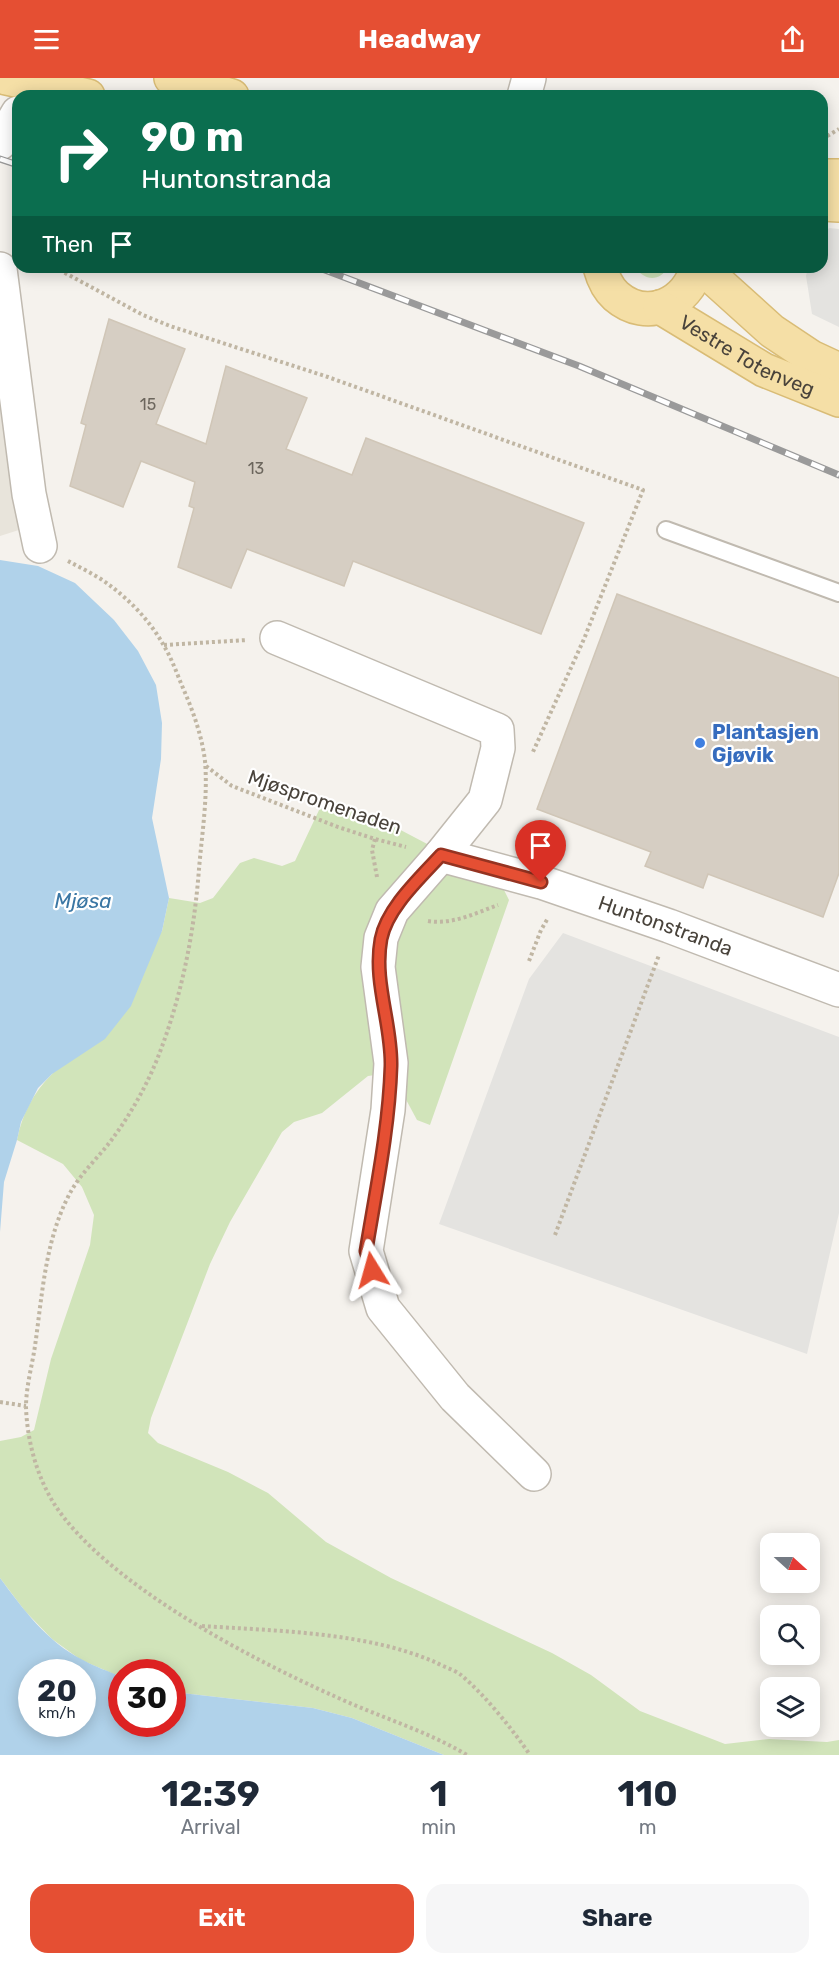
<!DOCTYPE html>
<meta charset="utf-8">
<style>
body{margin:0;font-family:Rubik,sans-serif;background:#f6f6f7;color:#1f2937;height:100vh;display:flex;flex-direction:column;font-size:22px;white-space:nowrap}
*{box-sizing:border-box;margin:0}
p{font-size:20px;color:#747a83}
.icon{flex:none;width:33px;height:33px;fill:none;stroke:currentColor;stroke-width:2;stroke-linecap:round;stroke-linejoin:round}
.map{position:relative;height:1677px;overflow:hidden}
.details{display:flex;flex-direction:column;background:#fff;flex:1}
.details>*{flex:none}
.guide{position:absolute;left:12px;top:12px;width:816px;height:183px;border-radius:18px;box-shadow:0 3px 15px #0003;background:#0b6e4f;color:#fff;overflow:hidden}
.needle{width:39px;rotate:111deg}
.controls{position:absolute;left:760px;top:1455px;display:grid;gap:12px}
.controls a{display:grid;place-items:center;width:60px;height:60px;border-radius:12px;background:#fff;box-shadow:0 3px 15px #0003;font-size:30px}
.speed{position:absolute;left:18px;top:1581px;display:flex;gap:12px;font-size:30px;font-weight:700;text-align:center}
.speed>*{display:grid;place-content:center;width:78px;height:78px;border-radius:50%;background:#fff;box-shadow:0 3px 15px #0003;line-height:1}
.speed small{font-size:15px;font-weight:400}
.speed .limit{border:9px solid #d22;background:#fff;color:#111}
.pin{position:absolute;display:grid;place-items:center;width:51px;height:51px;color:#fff;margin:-62px -26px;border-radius:50% 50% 50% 0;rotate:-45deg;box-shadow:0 0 6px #0007}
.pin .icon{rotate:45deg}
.me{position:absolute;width:66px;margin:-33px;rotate:352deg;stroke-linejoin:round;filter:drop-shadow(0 0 4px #0008)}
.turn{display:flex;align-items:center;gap:21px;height:126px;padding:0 30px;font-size:27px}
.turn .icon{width:78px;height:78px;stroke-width:2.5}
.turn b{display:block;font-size:42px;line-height:51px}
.then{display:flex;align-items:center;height:57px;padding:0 30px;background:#0003;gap:12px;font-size:22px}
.eta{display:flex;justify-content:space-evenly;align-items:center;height:102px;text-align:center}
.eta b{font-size:36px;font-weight:700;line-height:42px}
.action{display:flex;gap:12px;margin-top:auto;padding:12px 30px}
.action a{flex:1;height:69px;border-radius:18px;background:#e54f33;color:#fff;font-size:24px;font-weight:700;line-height:69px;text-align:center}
.action a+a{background:#f6f6f7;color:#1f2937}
header{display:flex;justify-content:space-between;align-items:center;height:78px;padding:0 30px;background:#e54f33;color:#fff;font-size:27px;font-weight:700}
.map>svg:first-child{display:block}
</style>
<header><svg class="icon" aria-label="menu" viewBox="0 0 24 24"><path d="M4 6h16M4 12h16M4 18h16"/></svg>Headway<svg class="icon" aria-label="share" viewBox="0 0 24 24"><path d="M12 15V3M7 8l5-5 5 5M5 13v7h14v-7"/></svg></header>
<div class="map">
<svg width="839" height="1677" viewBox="0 0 839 1677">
<rect width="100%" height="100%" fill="#f5f2ed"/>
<path fill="#e8e4db" d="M0,231L22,451L0,458Z"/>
<path fill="#d1e4ba" d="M635,189H668C660,204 644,203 635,189Z
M332,723L374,738L490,799L502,808L509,822L430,1047L417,1042L396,1003L382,996L368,998L322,1035L294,1044L282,1054L230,1144L210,1186L151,1340L148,1355L158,1365L228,1394L268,1415L326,1464L391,1500L552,1575L591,1597L640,1633L725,1666L769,1661L827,1664L839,1662V1677H444L352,1640L313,1630L173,1614L172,1594H122L121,1599L81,1582L52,1561L25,1533L0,1500V1363L21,1359L34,1352L51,1281L90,1167L94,1137L82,1109L63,1086L17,1062C22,1036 33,1015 52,996L162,853L169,820L200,825L213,820L240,785L254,780L282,788L295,783L320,730Z"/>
<path fill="#e4e3e0" d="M829,150L839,151V249L812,236L806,198L808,189H822V159Z
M563,855L839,959V1135L807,1276L439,1146L529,901Z"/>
<path fill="#b0d2ea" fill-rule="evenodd" d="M0,482L38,488L75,505L114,542L138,573L156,607L162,645L161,681L152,740L169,820L162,853L131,928L105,961L52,996L38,1010L21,1044L17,1062L4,1104L0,1154Z
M0,1500C23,1531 47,1564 83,1582C95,1589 109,1593 121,1599L122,1646H172L173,1614L313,1630L352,1640L444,1677H0ZM32,1594H82V1646H32Z"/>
<path fill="#d6cec3" stroke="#d0c6b7" stroke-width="1.5" d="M109,241L185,271L156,346L206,366L226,288L307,320L286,371L352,397L366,360L584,445L541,556L353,483L344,508L247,471L231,510L178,489L194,430L189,428L195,404L141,383L123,429L70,408L86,347L81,345Z
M617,516L839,600V795L823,839L708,796L703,810L645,788L651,774L537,731Z"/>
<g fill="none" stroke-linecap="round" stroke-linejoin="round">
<defs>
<path id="lane" d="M666,452L839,515"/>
<g id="street">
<path d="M524,18L529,0"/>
<path d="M0,65L18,35"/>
<path d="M0,191L29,416L40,468"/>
<path id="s1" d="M277,560L497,652L498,670L485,722L441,777L541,804L669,848L839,912"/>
<path d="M441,777L392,833L381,860L378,889L391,985L388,1032L366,1173L383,1230L455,1319L534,1396"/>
</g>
<g id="primary">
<path d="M6,0L88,18"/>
<path d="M171,0L232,18"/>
<path d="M822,98H839"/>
<path d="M822,126L839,127"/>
<path d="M600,189C603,200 607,210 616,218C647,245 688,226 697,189"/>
<path d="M701,189L772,253L811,279L839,292"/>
<path id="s2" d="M660,229L764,292L839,322"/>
</g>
</defs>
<use href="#lane" stroke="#c0bab0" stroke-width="20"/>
<use href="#street" stroke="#c0bab0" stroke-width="36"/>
<use href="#primary" stroke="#d9bc76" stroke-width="36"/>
<path stroke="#c0b6a3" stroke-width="4" stroke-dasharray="3 3" stroke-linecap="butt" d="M265,15L280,18
M822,61L839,51
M54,189L143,237L170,248L328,299L643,412L584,561L532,676
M68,483C81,490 96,497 108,506C130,522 151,544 164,568C172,581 177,596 183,610C193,633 202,658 205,683C208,719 202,755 199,791C194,857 181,922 156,984C144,1013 128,1040 110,1064C96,1082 78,1098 68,1119C45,1164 42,1219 35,1268C32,1288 26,1309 26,1329C27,1361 36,1396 53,1424C103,1504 249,1580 334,1618C379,1639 425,1652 467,1677
M164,567L247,562
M206,688L232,708L338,749L375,761L406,769
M375,761L372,772L377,799
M428,843C452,847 476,835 498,827
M529,883L541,852L548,840
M555,1157L659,877
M0,1324L26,1328
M202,1548C277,1553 368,1554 437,1585C444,1589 455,1592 461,1597C485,1617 513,1652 530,1677"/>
<use href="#lane" stroke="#fff" stroke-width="16"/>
<use href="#street" stroke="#fff" stroke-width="33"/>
<use href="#primary" stroke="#f5dfa6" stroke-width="33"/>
<defs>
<path id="rail" d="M0,81L18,87
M317,189L579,288L839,397"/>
</defs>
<use href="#rail" stroke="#9a9a9a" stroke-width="7"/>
<use href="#rail" stroke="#fff" stroke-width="4.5" stroke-dasharray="14" stroke-linecap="butt"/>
</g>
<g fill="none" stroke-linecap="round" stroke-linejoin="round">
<defs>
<path id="route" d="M372,1192L366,1173C376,1112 389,1050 391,988C392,946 373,904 381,861C387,830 420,800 441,777L541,804"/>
</defs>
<use href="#route" stroke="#953321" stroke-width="15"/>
<use href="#route" stroke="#e54f33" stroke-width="10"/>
</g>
<circle fill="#3f7fe0" stroke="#fff" stroke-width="2" cx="700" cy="665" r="6"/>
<g text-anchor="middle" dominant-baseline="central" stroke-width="4.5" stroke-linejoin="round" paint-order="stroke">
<g font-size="16" fill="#6c665d">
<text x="148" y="326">15</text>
<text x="256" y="390">13</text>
</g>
<g font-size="20" fill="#49433b" stroke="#fff">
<text stroke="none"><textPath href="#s2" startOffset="100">Vestre Totenveg</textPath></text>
<text transform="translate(325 724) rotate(19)">Mjøspromenaden</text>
<text stroke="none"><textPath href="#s1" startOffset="616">Huntonstranda</textPath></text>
</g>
<g font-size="20" font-weight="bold" fill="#366cbe" stroke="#fff" text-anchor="start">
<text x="712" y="654">Plantasjen<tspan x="712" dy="23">Gjøvik</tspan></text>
</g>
<g font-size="21" font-style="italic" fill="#3b77a4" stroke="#fff">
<text x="83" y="822">Mjøsa</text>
</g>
</g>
</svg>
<div class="controls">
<a><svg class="needle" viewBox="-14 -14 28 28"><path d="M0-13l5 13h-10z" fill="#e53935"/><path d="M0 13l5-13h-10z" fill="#747a83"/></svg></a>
<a><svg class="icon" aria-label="search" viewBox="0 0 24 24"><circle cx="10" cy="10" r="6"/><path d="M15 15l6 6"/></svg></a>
<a><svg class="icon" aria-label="layers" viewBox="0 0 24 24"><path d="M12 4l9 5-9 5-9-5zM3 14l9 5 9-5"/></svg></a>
</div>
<div class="speed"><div>20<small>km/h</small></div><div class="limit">30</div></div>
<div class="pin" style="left:541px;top:804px;background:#d93025"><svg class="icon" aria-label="arrive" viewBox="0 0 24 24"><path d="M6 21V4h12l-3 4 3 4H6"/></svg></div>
<svg class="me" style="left:372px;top:1192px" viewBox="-20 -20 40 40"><path d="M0-17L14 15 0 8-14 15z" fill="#e54f33" stroke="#fff" stroke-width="4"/></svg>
<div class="guide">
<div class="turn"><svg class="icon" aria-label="right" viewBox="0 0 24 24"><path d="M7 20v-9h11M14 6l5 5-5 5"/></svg><div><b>90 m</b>Huntonstranda</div></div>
<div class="then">Then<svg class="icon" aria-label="arrive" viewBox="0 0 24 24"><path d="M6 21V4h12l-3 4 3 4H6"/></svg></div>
</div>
</div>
<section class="details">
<div class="eta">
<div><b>12:39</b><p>Arrival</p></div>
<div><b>1</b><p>min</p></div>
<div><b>110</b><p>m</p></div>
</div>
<div class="action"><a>Exit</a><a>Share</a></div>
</section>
